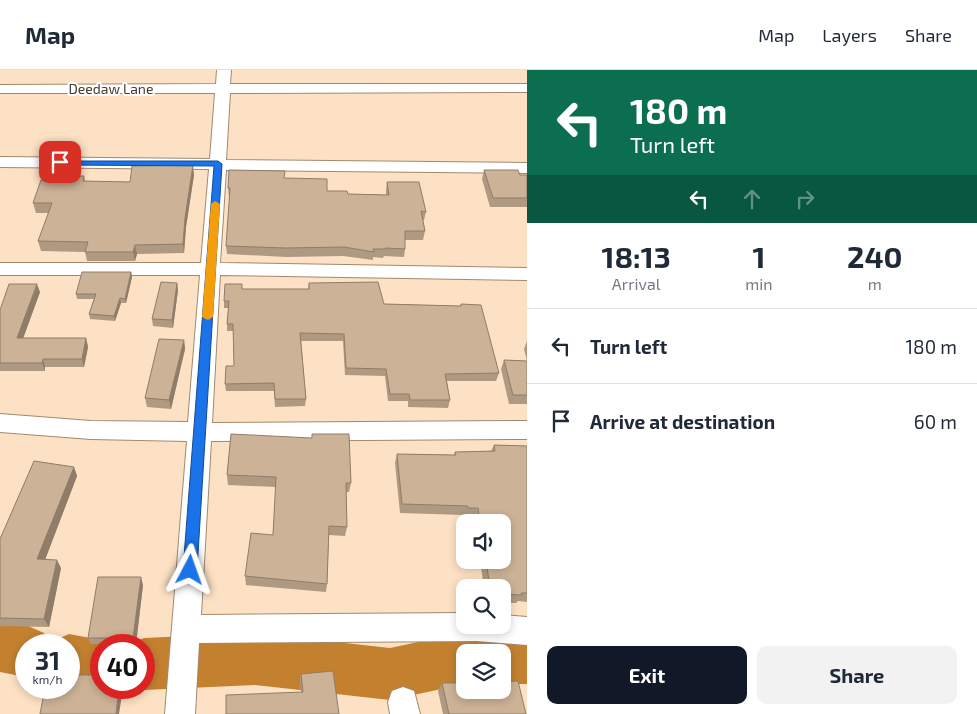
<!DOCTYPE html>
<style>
body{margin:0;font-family:"Exo 2",sans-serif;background:#f2f2f3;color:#1f2937;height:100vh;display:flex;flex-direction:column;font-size:19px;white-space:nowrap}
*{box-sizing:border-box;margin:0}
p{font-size:16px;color:#747a83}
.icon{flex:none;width:28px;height:28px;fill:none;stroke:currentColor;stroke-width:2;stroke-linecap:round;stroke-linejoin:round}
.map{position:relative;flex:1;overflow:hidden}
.side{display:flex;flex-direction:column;background:#fff;width:450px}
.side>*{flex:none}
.guide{background:#0b6e4f;color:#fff;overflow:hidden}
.fabs{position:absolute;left:456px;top:444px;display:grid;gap:10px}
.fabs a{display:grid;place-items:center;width:55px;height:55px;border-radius:10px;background:#fff;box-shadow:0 2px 8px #0003;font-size:25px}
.speed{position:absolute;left:15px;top:564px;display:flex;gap:10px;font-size:25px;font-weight:700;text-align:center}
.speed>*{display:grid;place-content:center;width:65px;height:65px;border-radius:50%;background:#fff;box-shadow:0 2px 8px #0003;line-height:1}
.speed small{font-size:12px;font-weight:400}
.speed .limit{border:8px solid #d22;background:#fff;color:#111}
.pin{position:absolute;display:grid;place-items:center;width:42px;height:42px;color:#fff;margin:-21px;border-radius:10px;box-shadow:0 2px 8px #0006}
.me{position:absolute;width:55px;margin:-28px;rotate:4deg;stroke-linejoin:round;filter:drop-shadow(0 0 4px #0008)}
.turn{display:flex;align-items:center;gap:18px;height:105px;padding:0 20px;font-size:22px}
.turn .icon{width:65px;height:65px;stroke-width:2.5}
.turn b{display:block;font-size:35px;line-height:42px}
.lanes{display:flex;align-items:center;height:48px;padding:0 20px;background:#0003;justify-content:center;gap:25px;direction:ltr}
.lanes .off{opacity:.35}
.eta{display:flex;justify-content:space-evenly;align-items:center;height:85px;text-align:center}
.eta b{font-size:30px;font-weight:700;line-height:35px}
.cta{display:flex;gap:10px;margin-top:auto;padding:10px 20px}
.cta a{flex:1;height:58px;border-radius:10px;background:#111827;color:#fff;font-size:20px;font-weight:700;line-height:58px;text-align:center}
.cta a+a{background:#f2f2f3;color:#1f2937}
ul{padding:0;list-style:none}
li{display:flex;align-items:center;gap:15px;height:75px;padding:0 20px;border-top:1px solid #e0e1e3}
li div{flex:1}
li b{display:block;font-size:19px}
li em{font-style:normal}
header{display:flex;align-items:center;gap:30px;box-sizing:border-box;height:70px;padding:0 25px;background:#fff;border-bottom:1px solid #e0e1e3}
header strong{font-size:24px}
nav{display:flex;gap:28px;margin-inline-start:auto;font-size:18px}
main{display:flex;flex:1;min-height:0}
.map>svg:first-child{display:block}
</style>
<header>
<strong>Map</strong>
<nav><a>Map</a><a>Layers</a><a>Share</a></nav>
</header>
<main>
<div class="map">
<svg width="527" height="644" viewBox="0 0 527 644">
<rect width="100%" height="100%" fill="#fde1c4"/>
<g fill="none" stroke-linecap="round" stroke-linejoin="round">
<path fill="#c38130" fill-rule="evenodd" d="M0,550L26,555L44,563L49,575L51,572L69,564L101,570L114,575H101V618H113L101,622L69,616V575H26V607L0,602Z
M465,562L484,570L502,562H527V614H502V582H465V614L390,630L255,615L144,620L137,618H144V575H127L144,568L255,563L390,578Z"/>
<defs>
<path id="minor" d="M217,0H231L230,14H527V22L230,23L226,90L527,93V103L226,100L220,193L527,198V210L220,205L212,353L527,351V369L211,371L201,545L465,543V555H502V545L527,547V575L477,571L199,573L195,644H165L187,371L91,369L0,362V344L91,351L188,352L200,205H0V193H201L209,99L0,97V87L210,89L215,23H0V15L216,14Z
M403,617L414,621L420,644H390L388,632L392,621Z"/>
</defs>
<use href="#minor" stroke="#a2896e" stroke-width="2"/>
<use href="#minor" fill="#fff" fill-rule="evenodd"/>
</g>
<path fill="#af9981" d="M484,100L520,105H527V137H490L482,109Z
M194,105L186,157L184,183L137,184L135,191H87L85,182L41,181L38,171L49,143H36L33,133L63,110L84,106L85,111L130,112Z
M284,108L327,121L348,124L386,125V120L387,112L426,142L424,150H423L425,161L423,170H405V179L404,187L384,186L383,188L373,187V190L343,186L286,187L227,184L226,176L230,127H229L228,118Z
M131,202L132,207L126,233H121L115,251L90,249L89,244L94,229H77L76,224Z
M177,213L178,220L173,258L153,256L152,249Z
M309,213L384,234L460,236L461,234L499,303L496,311H447L450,330L448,338L408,337V331H388L385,306L345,305L343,271H301L306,329L305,336L275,337L274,321H226L225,314L234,296L233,261H227V254L229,238H224V231L242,219H308Z
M40,222L23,268H86L88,277L84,297H45V301H0V240Z
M184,270L185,279L171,339L147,337L145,328Z
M527,271V334H509L501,299L504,290L527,291L524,279Z
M231,364L351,413L349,422H346L347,457L345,466L329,465L327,514L326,522L246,515L245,506L273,465L276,417L228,415L227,405Z
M494,375L527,376V532L518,531L516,533H502V518H484L480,490H502V452H474V447L464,448V445L400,443L395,393L397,384L454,385L455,382L491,381Z
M74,397L77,406L45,489L61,498L49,557L0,556V469Z
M143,515L136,574H91L88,568Z
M301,604L339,644L301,622L300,610Z
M442,613L526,644H443L438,621Z"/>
<path fill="#8f7d69" d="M193,95L194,105L186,157L184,183L183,174L185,148Z
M135,175L137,184L135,191L133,182Z
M131,202L132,207L126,233L125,229Z
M177,213L178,220L173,258L172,250Z
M37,214L40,222L20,277L17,268Z
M120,228L121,233L115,251L114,246Z
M86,268L88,277L84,297L82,289Z
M184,270L185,279L171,339L169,330Z
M43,289L45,297V301L42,293Z
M74,397L77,406L42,498L37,489Z
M57,490L61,498L49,557L44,549Z
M141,507L143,515L136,574L133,568Z
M119,618H123L119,644H116Z"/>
<path fill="#ccb296" stroke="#8f7d69" d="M193,95L185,148L183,174L135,175L133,182H85L88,172L38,171L52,133H33L41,110H63L64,106H84L83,111L130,112L132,96Z
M229,100L285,101L284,108L327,109V121H347L348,124L389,125L387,112H419L426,142L421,141L425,161H405V179L385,178V179H373L374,182L344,177L286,178L226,176L230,118H228Z
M484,100H518L520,105H527V128H493Z
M82,202H131L125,229L120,228L114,246L89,244L96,224H76Z
M161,212L177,213L172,250L152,249Z
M378,212L384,234L461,236V234L481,235L499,303L445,304L450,330H410L409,324H390L386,299L346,298L344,264L300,263L306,329H275L274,313L225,314L226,296H234L233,254H227L229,231H224L225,214H242V219H309V213Z
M9,214H37L17,268H86L82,289H43L42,293H0V240Z
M159,269L184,270L169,330L145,328Z
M504,290L527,291V325H513Z
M231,364L312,368V364H349L351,413H346L347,457L329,456L327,514L245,506L251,463L273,465L276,407L227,405Z
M494,375L527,376V523H521L522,525L502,524V518H490L486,490H502V452H480L478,438H468V436L402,434L397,384L456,385L455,382L495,381Z
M34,391L74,397L37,489L57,490L44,549L0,548V469Z
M98,507H141L133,568H88Z
M333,601L339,644H226V625L303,622L301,604Z
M69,605H101V618H119L116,644H40L45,618H69Z
M518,611L526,644H449L442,613H465V620H502V612Z"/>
<path fill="#1a73e8" stroke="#114b97" d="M57,91H218L222,94L197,500L195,505L190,507L185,505L183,500L214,96L60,95L57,94Z"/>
<path fill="#f59e0b" d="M215,131L220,134L213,247L208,250L202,247L211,134Z"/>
<g text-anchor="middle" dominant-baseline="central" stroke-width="4" stroke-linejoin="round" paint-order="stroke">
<g font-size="14" fill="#453a2f" stroke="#fff">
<text x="111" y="18">Deedaw Lane</text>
</g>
</g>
</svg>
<div class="fabs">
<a><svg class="icon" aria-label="sound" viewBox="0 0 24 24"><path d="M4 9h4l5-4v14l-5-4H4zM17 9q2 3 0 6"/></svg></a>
<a><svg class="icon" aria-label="search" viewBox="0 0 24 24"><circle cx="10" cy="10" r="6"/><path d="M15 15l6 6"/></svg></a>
<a><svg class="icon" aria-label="layers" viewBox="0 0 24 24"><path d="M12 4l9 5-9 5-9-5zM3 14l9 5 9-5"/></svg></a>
</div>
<div class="speed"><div>31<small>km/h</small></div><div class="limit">40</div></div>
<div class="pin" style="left:60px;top:92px;background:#d93025"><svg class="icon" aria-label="arrive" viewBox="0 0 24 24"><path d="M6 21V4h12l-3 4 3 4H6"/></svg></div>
<svg class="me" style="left:190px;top:500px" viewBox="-20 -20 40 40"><path d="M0-17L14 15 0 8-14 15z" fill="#1a73e8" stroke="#fff" stroke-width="4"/></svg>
</div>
<section class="side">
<div class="guide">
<div class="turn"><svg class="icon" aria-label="left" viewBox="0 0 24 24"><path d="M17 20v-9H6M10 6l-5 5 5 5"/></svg><div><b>180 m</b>Turn left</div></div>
<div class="lanes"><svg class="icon" aria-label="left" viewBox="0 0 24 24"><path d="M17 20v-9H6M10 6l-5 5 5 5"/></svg><svg class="icon off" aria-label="ahead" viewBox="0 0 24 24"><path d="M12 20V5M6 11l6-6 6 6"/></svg><svg class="icon off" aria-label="right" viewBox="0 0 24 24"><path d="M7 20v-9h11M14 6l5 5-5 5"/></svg></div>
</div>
<div class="eta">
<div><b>18:13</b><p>Arrival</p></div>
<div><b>1</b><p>min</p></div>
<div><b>240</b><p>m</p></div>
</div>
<ul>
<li><svg class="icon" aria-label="left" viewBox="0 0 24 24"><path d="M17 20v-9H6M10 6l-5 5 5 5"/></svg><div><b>Turn left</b></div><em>180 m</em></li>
<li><svg class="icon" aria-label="arrive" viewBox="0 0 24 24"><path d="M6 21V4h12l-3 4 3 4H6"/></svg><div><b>Arrive at destination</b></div><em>60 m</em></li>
</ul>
<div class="cta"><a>Exit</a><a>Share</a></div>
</section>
</main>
